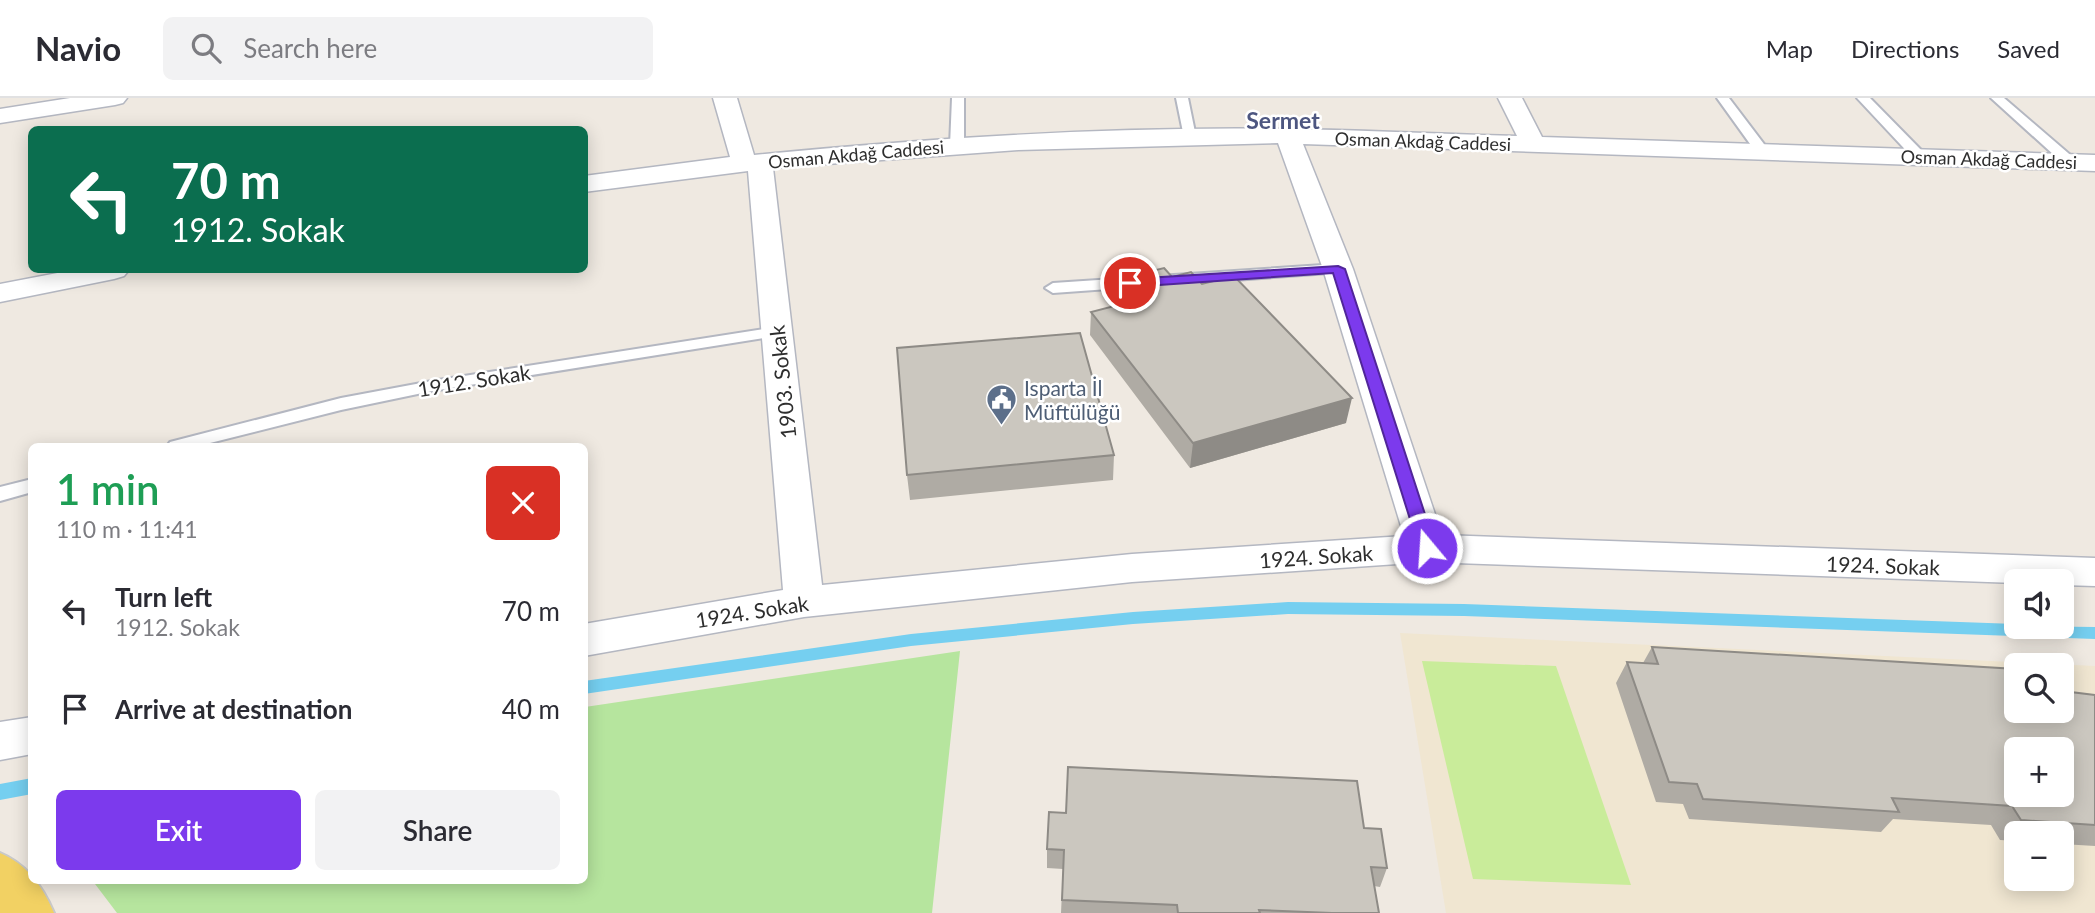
<!DOCTYPE html>
<meta charset="utf-8">
<style>
body{margin:0;font-family:Lato,sans-serif;background:#f2f2f3;color:#2b2b33;height:100vh;display:flex;flex-direction:column;font-size:26px;white-space:nowrap}
*{box-sizing:border-box;margin:0}
p{font-size:23px;color:#7c7c81}
.icon{flex:none;width:38px;height:38px;fill:none;stroke:currentColor;stroke-width:2;stroke-linecap:round;stroke-linejoin:round}
.map{position:relative;flex:1;overflow:hidden}
.details{position:absolute;left:28px;top:345px;width:560px;height:441px;display:flex;flex-direction:column;background:#fff;border-radius:10px;box-shadow:0 4px 18px #0003}
.details>*{flex:none}
.top-card{position:absolute;left:28px;top:28px;width:560px;height:147px;border-radius:10px;box-shadow:0 4px 18px #0003;background:#0b6e4f;color:#fff;overflow:hidden}
.controls{position:absolute;left:2004px;top:471px;display:grid;gap:14px}
.controls a{display:grid;place-items:center;width:70px;height:70px;border-radius:10px;background:#fff;box-shadow:0 4px 18px #0003;font-size:35px}
.pin{position:absolute;display:grid;place-items:center;width:60px;height:60px;color:#fff;margin:-30px;border:4px solid #fff;border-radius:50%;box-shadow:0 2px 7px #0007}
.me{position:absolute;width:77px;margin:-38px;rotate:342deg;stroke-linejoin:round;filter:drop-shadow(0 0 5px #0008)}
.turn{display:flex;align-items:center;gap:24px;height:147px;padding:0 28px;font-size:32px}
.turn .icon{width:91px;height:91px;stroke-width:2.5}
.turn b{display:block;font-size:49px;line-height:60px}
.round{display:grid;place-items:center;flex:none;width:74px;height:74px;border-radius:10px;background:#f2f2f3}
.overview{display:flex;align-items:center;justify-content:space-between;height:119px;padding:0 28px}
h1{font-size:42px;font-weight:600;line-height:52px;color:#1e9e55}
.primary-button{display:flex;gap:14px;margin-top:auto;padding:14px 28px}
.primary-button a{flex:1;height:80px;border-radius:10px;background:#7c3aed;color:#fff;font-size:28px;font-weight:600;line-height:80px;text-align:center}
.primary-button a+a{background:#f2f2f3;color:#2b2b33}
ul{padding:0;list-style:none}
li{display:flex;align-items:center;gap:21px;height:98px;padding:0 28px}
li div{flex:1}
li b{display:block;font-size:26px}
li em{font-style:normal}
header{display:flex;align-items:center;gap:42px;box-sizing:border-box;height:98px;padding:0 35px;background:#fff;border-bottom:2px solid #e1e1e2}
header strong{font-size:33px}
nav{display:flex;gap:38px;margin-inline-start:auto;font-size:24px}
.search{width:490px;height:63px;background:#f2f2f3;display:flex;align-items:center;gap:18px;box-sizing:border-box;padding:0 24px;border-radius:10px;color:#7c7c81;font-size:26px}
.map>svg:first-child{display:block}
</style>
<header>
<strong>Navio</strong>
<div class="search"><svg class="icon" aria-label="search" viewBox="0 0 24 24"><circle cx="10" cy="10" r="6"/><path d="M15 15l6 6"/></svg>Search here</div>
<nav><a>Map</a><a>Directions</a><a>Saved</a></nav>
</header>
<div class="map">
<svg width="2095" height="815" viewBox="0 0 2095 815">
<rect width="100%" height="100%" fill="#efe9e1"/>
<path fill="#f0e6d1" fill-rule="evenodd" d="M1400,535L2095,568V815H1446ZM2016,567H2062V612H2016ZM2016,651H2062V696H2016ZM2016,735H2062V780H2016Z"/>
<path fill="#b6e59e" d="M960,553L932,815H117L92,782H584L585,609Z"/>
<path fill="#c9ec9a" d="M1422,563L1556,568L1631,787L1473,781Z"/>
<g fill="none" stroke-linecap="round" stroke-linejoin="round">
<path fill="#75cff0" fill-rule="evenodd" d="M1288,504L1464,506L2016,526V528L2095,529V541L1464,518L1288,516L1133,526L911,548L584,596V583L911,536L1133,514Z
M32,680V696L0,702V686Z"/>
<defs>
<path id="lane" d="M952,0H964V48L957,52L950,48Z
M1176,0H1188L1196,39L1195,42L1190,43L1184,39Z
M1717,0H1729L1770,54L1768,57H1758Z
M1857,0H1870L1925,56V62H1915Z
M1991,0H2004L2075,61V67H2065Z
M1338,166L1346,171L1343,174L1053,195L1045,190L1053,185Z
M777,229L783,231L785,234L783,237L432,293L341,312L198,348H167L170,344L341,300L432,283Z
M32,381V394L0,403V389Z"/>
<path id="street" d="M70,0H127L123,5L115,7L0,25V11Z
M713,0H737L754,57C931,40 1111,28 1289,31C1365,32 1441,36 1517,38L1498,0H1522L1542,39L2095,57V73L1303,46L1353,171L1442,437L2095,460V488L2062,487V483H2016V485L1427,464L1132,484L804,519L584,558V526L783,492L748,73L584,94V78L730,59ZM1278,45L1323,171L1404,438L1132,456L822,487L773,70L1018,52Z
M73,172H129L124,178L114,181L0,204V186Z
M32,619V656L0,662V624Z"/>
<path id="primary" d="M0,755C27,766 43,789 54,815H0Z"/>
</defs>
<use href="#lane" stroke="#b4b7c1" stroke-width="4"/>
<use href="#street" stroke="#b4b7c1" stroke-width="3"/>
<use href="#primary" stroke="#c9c9c9" stroke-width="4"/>
<use href="#lane" fill="#fff" fill-rule="evenodd"/>
<use href="#street" fill="#fff" fill-rule="evenodd"/>
<use href="#primary" fill="#f2d163" fill-rule="evenodd"/>
</g>
<path fill="#afaba4" d="M1131,178L1172,179L1202,186L1346,325L1190,370L1090,237L1091,214L1119,207V192L1131,189Z
M1114,357L1113,382L910,402L907,377Z
M1652,549L2062,594L2095,597V748L2062,746V735H2016V743L2000,742L1991,727L1893,721L1881,734L1689,721L1683,706L1656,704L1616,585L1627,564L1643,565Z
M1047,751L1387,770L1380,789L1374,788L1379,815H1061L1063,771L1047,770Z"/>
<path fill="#8e8b86" d="M1352,300L1346,325L1190,370L1193,345Z"/>
<path fill="#cbc7bf" stroke="#8e8b86" stroke-width="2" fill-rule="evenodd" d="M1164,170L1172,179L1191,174L1202,186L1234,178L1352,300L1193,345L1091,214L1130,204L1119,192L1139,187L1131,178Z
M1080,235L1114,357L907,377L897,250Z
M1652,549L2016,571V612H2062V593L2095,597V727L2021,722L2012,708L1892,700L1899,714L1703,701L1697,686L1669,684L1627,564L1658,566ZM2016,651H2062V696H2016Z
M1068,669L1357,683L1364,730L1381,731L1387,770L1371,769L1379,815H1332L1259,812L1260,815H1178L1177,807L1062,802L1064,752L1047,751L1049,714L1066,715Z"/>
<path fill="#7c3aed" stroke="#51269a" stroke-width="2" d="M1338,168L1345,171L1436,450L1433,454L1427,456L1419,450L1333,175L1130,189L1124,185L1130,181Z"/>
<defs>
<symbol id="civic-pin" viewBox="-11 -11 22 30"><path d="M0 17L-7.5 6A9.5 9.5 0 1 1 7.5 6Z" fill="#5c6f8a" stroke="#fff"/><path d="M-.6-6.5H3V-4.5H.6V-3L4-1V1h2V6H-6V1h2V-1L-.6-3ZM-1.2 2.5V6h2.4V2.5Z" fill="#fff"/></symbol>
</defs>
<g fill-rule="evenodd">
<use href="#civic-pin" x="984" y="284" width="35" height="47"/>
</g>
<g text-anchor="middle" dominant-baseline="central" stroke-width="5" stroke-linejoin="round" paint-order="stroke">
<g font-size="18" fill="#2e2e2e" stroke="#fff">
<text transform="translate(1423 43) rotate(2)">Osman Akdağ Caddesi</text>
<text transform="translate(856 56) rotate(-5)">Osman Akdağ Caddesi</text>
<text transform="translate(1989 61) rotate(2)">Osman Akdağ Caddesi</text>
</g>
<g font-size="21" fill="#2e2e2e" stroke="#fff">
<text transform="translate(474 282) rotate(-9)">1912. Sokak</text>
<text transform="translate(782 284) rotate(-96)">1903. Sokak</text>
<text transform="translate(1316 458) rotate(-4)">1924. Sokak</text>
<text transform="translate(1883 467) rotate(2)">1924. Sokak</text>
<text transform="translate(752 513) rotate(-9)">1924. Sokak</text>
</g>
<g font-size="21" fill="#4e5e75" stroke="#fff" text-anchor="start">
<text x="1024" y="289">Isparta İl<tspan x="1024" dy="24">Müftülüğü</tspan></text>
</g>
<g font-size="23" font-weight="bold" fill="#4d5680" stroke="#fff">
<text x="1283" y="22">Sermet</text>
</g>
</g>
</svg>
<div class="controls">
<a><svg class="icon" aria-label="sound" viewBox="0 0 24 24"><path d="M4 9h4l5-4v14l-5-4H4zM17 9q2 3 0 6"/></svg></a>
<a><svg class="icon" aria-label="search" viewBox="0 0 24 24"><circle cx="10" cy="10" r="6"/><path d="M15 15l6 6"/></svg></a>
<a>+</a>
<a>−</a>
</div>
<div class="pin" style="left:1130px;top:185px;background:#d93025"><svg class="icon" aria-label="arrive" viewBox="0 0 24 24"><path d="M6 21V4h12l-3 4 3 4H6"/></svg></div>
<svg class="me" style="left:1427px;top:450px" viewBox="-20 -20 40 40"><circle r="17" fill="#7c3aed" stroke="#fff" stroke-width="3"/><path d="M0-11L8 9 0 5-8 9z" fill="#fff"/></svg>
<div class="top-card">
<div class="turn"><svg class="icon" aria-label="left" viewBox="0 0 24 24"><path d="M17 20v-9H6M10 6l-5 5 5 5"/></svg><div><b>70 m</b>1912. Sokak</div></div>
</div>
<section class="details">
<div class="overview"><div><h1>1 min</h1><p>110 m · 11:41</p></div><a class="round" style="background:#d93025;color:#fff"><svg class="icon" aria-label="close" viewBox="0 0 24 24"><path d="M6 6l12 12M18 6L6 18"/></svg></a></div>
<ul>
<li><svg class="icon" aria-label="left" viewBox="0 0 24 24"><path d="M17 20v-9H6M10 6l-5 5 5 5"/></svg><div><b>Turn left</b><p>1912. Sokak</p></div><em>70 m</em></li>
<li><svg class="icon" aria-label="arrive" viewBox="0 0 24 24"><path d="M6 21V4h12l-3 4 3 4H6"/></svg><div><b>Arrive at destination</b></div><em>40 m</em></li>
</ul>
<div class="primary-button"><a>Exit</a><a>Share</a></div>
</section>
</div>
